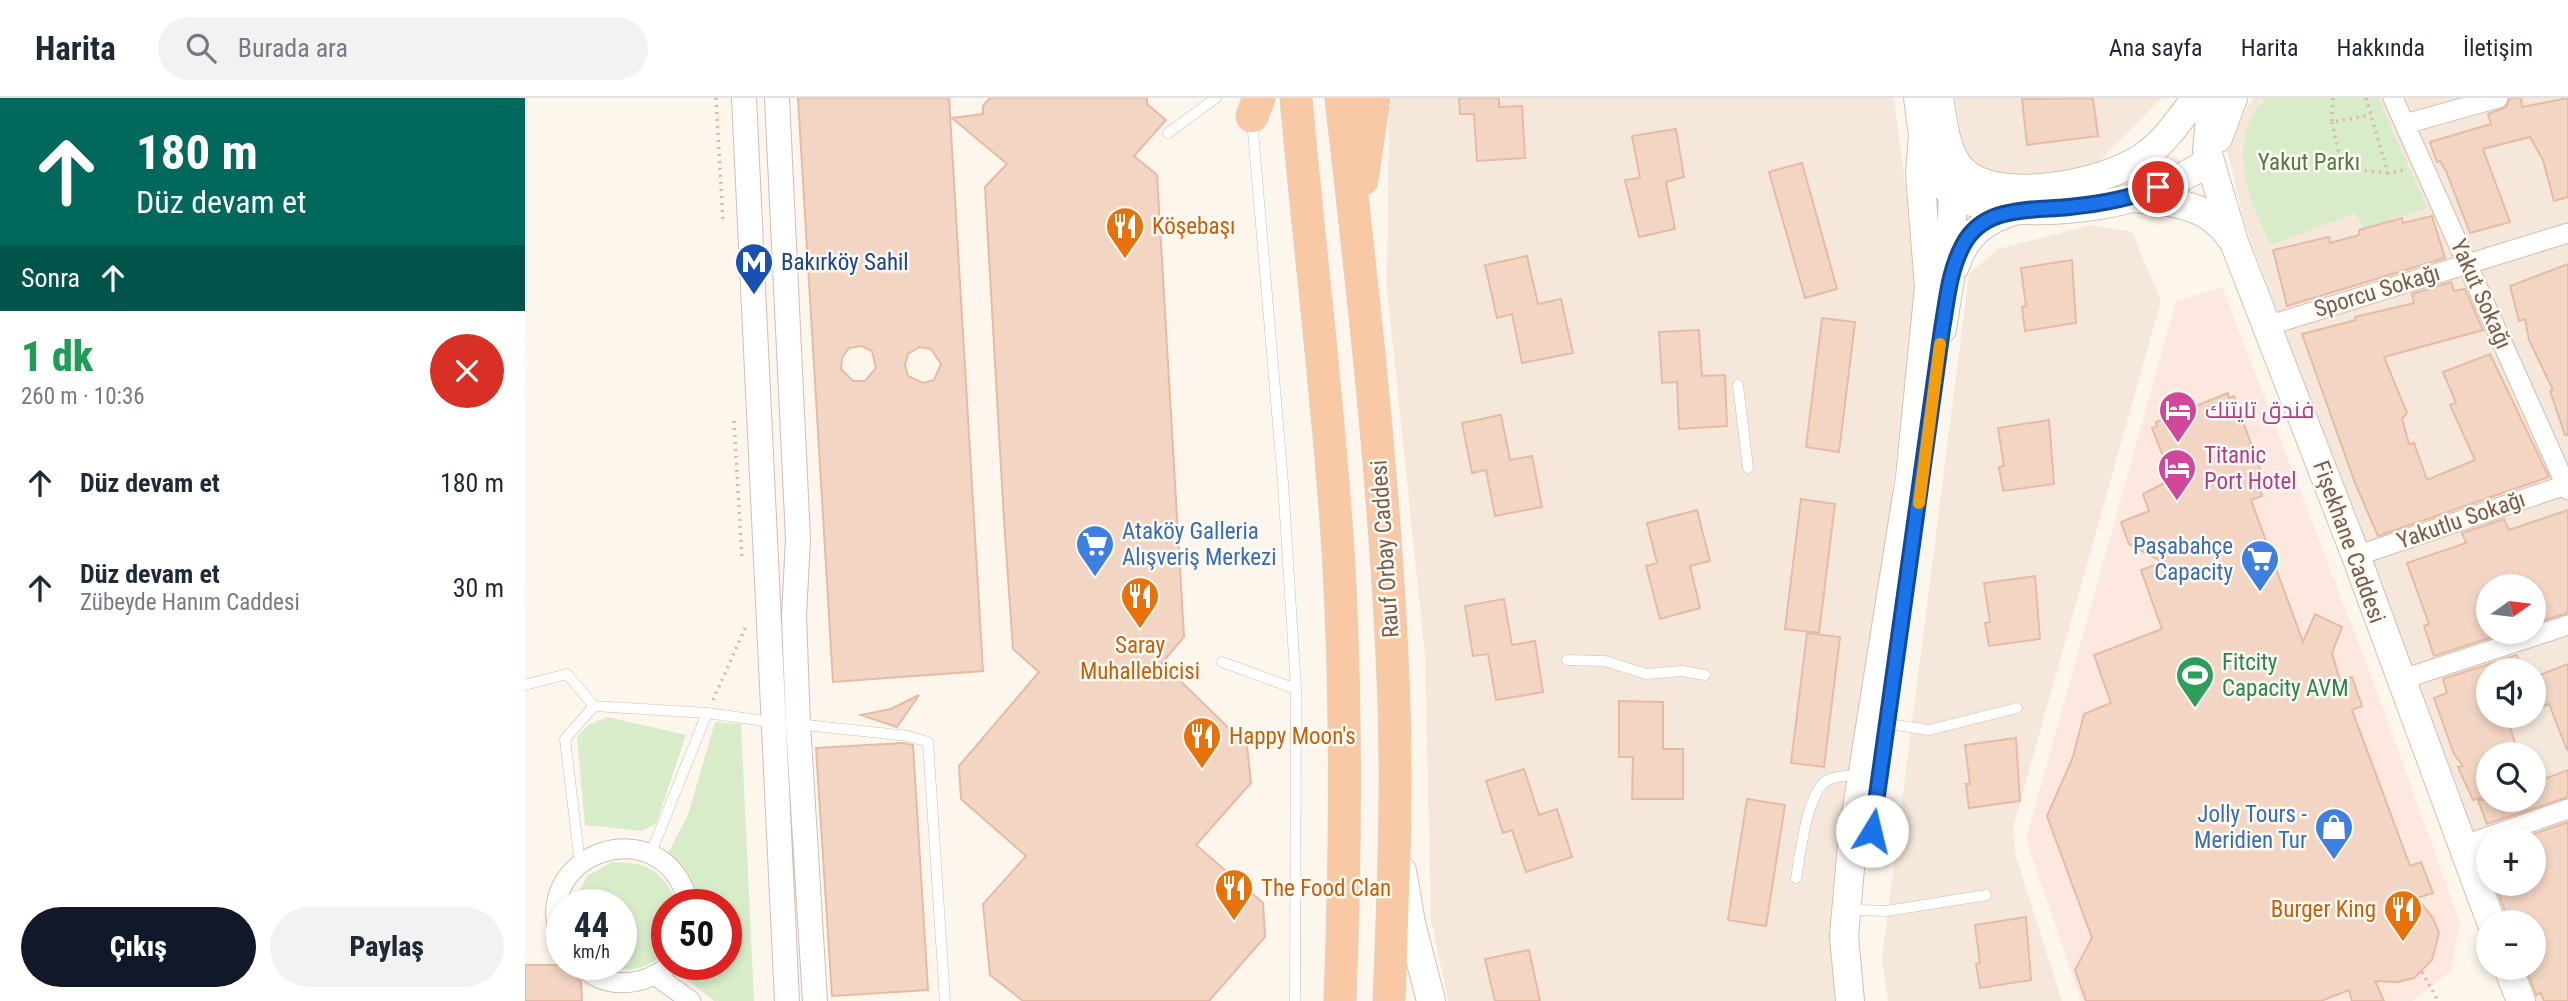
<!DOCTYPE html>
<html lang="tr">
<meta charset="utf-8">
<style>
body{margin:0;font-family:"Roboto Condensed",Cairo,sans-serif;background:#f2f2f3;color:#1f2937;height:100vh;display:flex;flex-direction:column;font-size:26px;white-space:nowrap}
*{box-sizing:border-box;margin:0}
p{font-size:23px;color:#747a83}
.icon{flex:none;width:38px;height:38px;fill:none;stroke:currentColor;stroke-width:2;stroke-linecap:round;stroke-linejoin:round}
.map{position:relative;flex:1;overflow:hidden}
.side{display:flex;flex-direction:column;background:#fff;width:525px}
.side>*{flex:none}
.top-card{background:#00695c;color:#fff;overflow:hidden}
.needle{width:46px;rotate:76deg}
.controls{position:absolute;left:1951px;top:476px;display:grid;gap:14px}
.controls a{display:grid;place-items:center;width:70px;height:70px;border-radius:50%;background:#fff;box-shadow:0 4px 10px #0003;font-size:35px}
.speed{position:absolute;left:21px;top:791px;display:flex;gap:14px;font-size:35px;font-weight:700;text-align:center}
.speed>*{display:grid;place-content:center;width:91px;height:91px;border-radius:50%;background:#fff;box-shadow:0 4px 10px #0003;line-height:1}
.speed small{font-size:18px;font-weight:400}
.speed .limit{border:10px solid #d22;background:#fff;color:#111}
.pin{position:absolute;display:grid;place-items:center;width:60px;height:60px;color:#fff;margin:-30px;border:4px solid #fff;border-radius:50%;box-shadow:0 2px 7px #0007}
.me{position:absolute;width:77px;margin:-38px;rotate:9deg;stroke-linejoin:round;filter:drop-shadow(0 0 5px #0008)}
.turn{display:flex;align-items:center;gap:24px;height:147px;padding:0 21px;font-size:32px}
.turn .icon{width:91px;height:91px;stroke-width:2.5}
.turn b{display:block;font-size:49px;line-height:60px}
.then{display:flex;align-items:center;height:66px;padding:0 21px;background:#0003;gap:14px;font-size:26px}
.round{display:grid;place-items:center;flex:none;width:74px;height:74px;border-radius:37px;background:#f2f2f3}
.overview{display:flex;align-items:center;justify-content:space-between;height:119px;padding:0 21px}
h1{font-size:42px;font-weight:800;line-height:52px;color:#1e9e55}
.primary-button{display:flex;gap:14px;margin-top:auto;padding:14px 21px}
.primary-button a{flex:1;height:80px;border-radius:42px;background:#111827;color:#fff;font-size:28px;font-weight:800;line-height:80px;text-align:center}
.primary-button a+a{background:#f2f2f3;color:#1f2937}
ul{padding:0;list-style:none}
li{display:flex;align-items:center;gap:21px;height:105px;padding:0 21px}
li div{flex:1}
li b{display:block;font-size:26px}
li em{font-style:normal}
header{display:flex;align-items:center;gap:42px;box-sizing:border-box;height:98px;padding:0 35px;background:#fff;border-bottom:2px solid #e0e1e3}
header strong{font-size:33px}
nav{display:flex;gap:38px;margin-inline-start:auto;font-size:24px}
.search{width:490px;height:63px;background:#f2f2f3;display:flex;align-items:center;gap:18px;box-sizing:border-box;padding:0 24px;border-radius:38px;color:#747a83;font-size:26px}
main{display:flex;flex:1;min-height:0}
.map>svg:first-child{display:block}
</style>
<header>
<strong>Harita</strong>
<div class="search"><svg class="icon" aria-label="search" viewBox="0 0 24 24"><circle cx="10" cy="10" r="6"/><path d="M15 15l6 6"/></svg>Burada ara</div>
<nav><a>Ana sayfa</a><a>Harita</a><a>Hakkında</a><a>İletişim</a></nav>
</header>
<main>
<section class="side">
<div class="top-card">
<div class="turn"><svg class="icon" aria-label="ahead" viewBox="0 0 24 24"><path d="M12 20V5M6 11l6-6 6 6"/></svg><div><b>180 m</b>Düz devam et</div></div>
<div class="then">Sonra<svg class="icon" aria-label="ahead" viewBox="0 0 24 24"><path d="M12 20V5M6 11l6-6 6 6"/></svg></div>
</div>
<div class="overview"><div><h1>1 dk</h1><p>260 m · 10:36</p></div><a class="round" style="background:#d93025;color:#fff"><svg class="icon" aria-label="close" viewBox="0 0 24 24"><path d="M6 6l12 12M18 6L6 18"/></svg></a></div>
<ul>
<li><svg class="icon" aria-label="ahead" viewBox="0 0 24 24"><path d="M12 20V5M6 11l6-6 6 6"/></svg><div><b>Düz devam et</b></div><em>180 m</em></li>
<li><svg class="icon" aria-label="ahead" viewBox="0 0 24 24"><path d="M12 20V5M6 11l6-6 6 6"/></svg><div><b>Düz devam et</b><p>Zübeyde Hanım Caddesi</p></div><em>30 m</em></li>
</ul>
<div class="primary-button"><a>Çıkış</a><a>Paylaş</a></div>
</section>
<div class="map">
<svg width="2043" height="903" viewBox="0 0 2043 903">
<rect width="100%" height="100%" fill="#fdf6ec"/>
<path fill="#f5e8da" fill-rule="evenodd" d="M867,0H1369L1392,177L1358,476L1306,820L1315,903H923L906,821L900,558L862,190L864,13Z
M1430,0H1637L1568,69L1524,81L1461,75L1439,56Z
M1728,0H2043V903H2011L1997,870H2009V824H1979L1964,786H2009V740H1964L1963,784L1720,127L1701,47ZM1964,488H2009V534H1964ZM1964,572H2009V618H1964ZM1964,656H2009V702H1964Z
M1565,127L1607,134L1636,203L1488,730L1491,759L1537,903H1363L1357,861L1444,176L1473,151Z"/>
<path fill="#fde8e0" d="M1697,189L1854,599L1935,825L1926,873L1887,903H1556L1501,741L1651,203Z"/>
<path fill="#d8ecc9" d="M1741,0H1853L1902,110L1839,130L1830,115L1746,147C1727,110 1708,64 1725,22C1728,14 1736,6 1741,0Z
M82,619L161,637L131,726L117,733L60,727L52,639L63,627Z
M190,624L216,626L229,903H189L148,871L152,866H201V807H172C167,786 159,770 142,757L163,717Z
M87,764C125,765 135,771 153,805L142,807V851C130,870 97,878 79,866H96V807H47L62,778Z"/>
<path fill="#f3d5c3" stroke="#e6bba3" stroke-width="2" fill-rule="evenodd" d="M273,0H424L458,573L308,584ZM336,248L347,253L351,270L340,283H328L316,271L317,260L324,250ZM394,249L406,251L416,266L409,282L398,285L383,278L380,267L383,256Z
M465,0H622V6L641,22L609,58L632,77L659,539L637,565L722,648L726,685L671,747L738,805L740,839L684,903H498L465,877L458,806L501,758L436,701L434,668L514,574L488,551L479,422L460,89L482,66L427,20L458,16V8Z
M934,0H974V9L997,8L1000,60L952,63L949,16H935Z
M1568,0L1573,38L1502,47L1497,1Z
M1985,0H1996L1997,9L2043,0V99L2029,103L2018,62L2005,39L1958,51L1985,124L1945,135L1921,73L1915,63L1912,64L1905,44L1966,26L1963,16L1981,9Z
M1151,31L1159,79L1141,84L1150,131L1114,139L1100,82L1115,80L1107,38Z
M1277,65L1312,191L1280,200L1244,74Z
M1907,118L1920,160L1762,208L1748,152L1804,139L1805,145L1834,137V132L1877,120L1878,125Z
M1002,158L1013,206L1036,201L1048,255L997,265L987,216L972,220L960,167Z
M1547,162L1551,225L1500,233L1497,209L1501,208L1496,170Z
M2043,166V337H2040L2025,293L2028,292L2004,242L2000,221L1994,223L1985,188Z
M1926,184L1929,193L1940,191L1958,232L1859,259L1882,315L1877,321L1884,346L1889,345L1902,382L1950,362L1925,307L1931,305L1918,274L1965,256L2024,379L1853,438L1830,385L1777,236L1831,222L1830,219L1889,205L1887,196Z
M1297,220L1330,224L1314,354L1281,349Z
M1174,232L1177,278L1200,277L1202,328L1154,331L1152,284L1137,285L1134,234Z
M1703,295L1704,300L1709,298L1735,371L1730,379L1737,398L1726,402L1778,544L1790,516L1817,529L1807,555L1815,583L1827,579L1837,608L1827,612L1885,768L1896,764L1908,795L1892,800L1908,820L1914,835L1907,862L1889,880L1873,884L1850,883L1859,903H1827L1824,892L1796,903H1561L1550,872L1567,840L1522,718L1548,659L1559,616L1586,605L1569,557L1637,531L1616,472L1638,464L1604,446L1596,424L1624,413L1618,396L1647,381L1627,330L1632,328L1631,324Z
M976,317L985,362L1007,358L1017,409L970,418L961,372L947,375L937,325Z
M1524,322L1529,386L1478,393L1474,369L1479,368L1473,330Z
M1276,401L1310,406L1294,535L1260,531Z
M1172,412L1185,463L1165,468L1175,510L1135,521L1121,468L1132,465L1122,425Z
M2043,412V515L2009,525V488H1964V534H1983L1909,558L1899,528L1904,526L1882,465L1941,445L1937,435L1979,421L1984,432Z
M1510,478L1515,541L1464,548L1460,525L1465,524L1459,485Z
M979,501L987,547L1010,543L1018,594L971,602L963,556L948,558L940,508Z
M1282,535L1315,539L1299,669L1266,665Z
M1992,557L1997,572H1964V618H1981L1994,656H1964V697L1948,702L1933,669L1938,668L1929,656L1909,600L1922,595L1918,581Z
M2043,566V651L2042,652L2024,606L2009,612V579Z
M394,597L372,629L336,617L366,611Z
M1094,603L1138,604V651H1158V701H1107L1108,659H1094Z
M1491,640L1495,703L1444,710L1441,686H1445L1440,647Z
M377,645L388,647L403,892L307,898L291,650Z
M999,671L1014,717L1032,711L1047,759L1001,774L987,732L978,735L961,683Z
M2043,672V699L1962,726L1953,702H2009V685Z
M1222,701L1260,707L1241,828L1203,822Z
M2043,724V903H2019L2016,895L2011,897L2001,870H2009V824H1984L1970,786H2009V736Z
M1501,819L1506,882L1455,890L1451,866L1455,865L1450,827Z
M1004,852L1015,903H970L960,861Z
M0,867H40L56,884L57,903H0Z"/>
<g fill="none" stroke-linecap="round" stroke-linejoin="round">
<defs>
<path id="service" d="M727,21L758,385L771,591L770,903
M643,35L691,0
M1213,287L1223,370
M1042,562L1080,563L1121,576L1157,573L1180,577
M697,564L771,591
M0,587L42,576L69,608
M182,615L247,624
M272,626L383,638L403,644L420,903
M1364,626L1404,632L1492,610
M55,766L40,641L69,608L182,615L126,755
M1271,780C1275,758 1282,692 1303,682C1312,677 1326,678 1336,677
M1335,812L1362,813L1461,797"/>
<path id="minor" d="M1868,0L2043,392
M1880,26L1973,0
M1742,228L2043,135
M1831,458L2041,387
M1875,582L2043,527
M1937,748L2043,711
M37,843C0,757 139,705 164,807
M54,866C81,893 118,889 146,866
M131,878L166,903"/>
<path id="tertiary" d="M219,0L262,903
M252,0L273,441L269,518L273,626L290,903"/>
<path id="secondary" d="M1393,0C1397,27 1398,59 1414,82C1446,127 1573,113 1619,96C1642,87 1665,76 1685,63
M1414,0C1418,21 1420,54 1436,71C1471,109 1581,85 1618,59C1640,44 1655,21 1671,0
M1687,0L1682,53L1709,144L1831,458L1966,824
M1693,40L1708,0
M1608,100C1646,104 1683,105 1705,139
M1430,168C1441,135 1460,122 1492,112
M1417,231L1425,180L1428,95L1436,71
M877,773L886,825L906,903
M1983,870L1996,903
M1325,903L1319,838L1328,736L1385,379L1404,189L1395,76L1398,37"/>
<path id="trunk" d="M771,0C784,146 802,291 812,437C822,592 821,748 815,903
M816,0C839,202 862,403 869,607C872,705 868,804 864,903
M727,18L734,0
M837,82L849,0"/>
</defs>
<use href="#service" stroke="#d1beb0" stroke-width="11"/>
<use href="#minor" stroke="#d1beb0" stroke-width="21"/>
<use href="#tertiary" stroke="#d1beb0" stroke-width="26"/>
<use href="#secondary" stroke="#d6c0b0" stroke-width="30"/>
<use href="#trunk" stroke="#dad1cd" stroke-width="33"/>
<path stroke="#d9b8a5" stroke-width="3.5" stroke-dasharray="2 5" stroke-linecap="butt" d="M191,0L198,124
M1808,0L1807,24L1846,17
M1841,0L1863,75L1879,72
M1807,24L1817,70L1862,75
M209,323L217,461
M188,602L222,526
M1897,874L1913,903"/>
<use href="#service" stroke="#fff" stroke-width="10"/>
<use href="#minor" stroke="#fff" stroke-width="19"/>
<use href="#tertiary" stroke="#fff" stroke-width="24"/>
<use href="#secondary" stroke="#fff" stroke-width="28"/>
<use href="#trunk" stroke="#f9c8a4" stroke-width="32"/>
</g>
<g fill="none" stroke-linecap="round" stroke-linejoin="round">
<defs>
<path id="route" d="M1347,733L1417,231C1422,203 1424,173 1438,147C1459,107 1506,113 1544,109C1574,106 1605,101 1633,89"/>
</defs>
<use href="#route" stroke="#114b97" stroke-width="18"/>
<use href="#route" stroke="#1a73e8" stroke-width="12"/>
<path stroke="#f59e0b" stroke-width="12" d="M1394,405L1415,246"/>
</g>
<defs>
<symbol id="restaurant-pin" viewBox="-11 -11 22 30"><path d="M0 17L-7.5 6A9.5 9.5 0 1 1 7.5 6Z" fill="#e8710a" stroke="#fffaf3"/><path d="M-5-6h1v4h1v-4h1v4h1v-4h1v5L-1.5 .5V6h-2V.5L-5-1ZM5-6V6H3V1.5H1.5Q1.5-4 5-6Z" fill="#fff"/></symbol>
<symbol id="metro-pin" viewBox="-11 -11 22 30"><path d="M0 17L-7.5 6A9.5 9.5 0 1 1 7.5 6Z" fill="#1a4fb4" stroke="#fffaf3"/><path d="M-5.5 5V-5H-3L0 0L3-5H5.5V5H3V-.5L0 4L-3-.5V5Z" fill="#fff"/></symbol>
<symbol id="hotel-pin" viewBox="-11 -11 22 30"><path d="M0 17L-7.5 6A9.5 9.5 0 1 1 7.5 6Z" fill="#d1479c" stroke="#fffaf3"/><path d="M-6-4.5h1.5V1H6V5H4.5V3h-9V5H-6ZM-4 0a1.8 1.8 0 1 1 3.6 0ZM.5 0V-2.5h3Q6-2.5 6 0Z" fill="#fff"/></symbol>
<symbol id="supermarket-pin" viewBox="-11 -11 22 30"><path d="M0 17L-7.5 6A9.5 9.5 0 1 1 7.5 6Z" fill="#3f7fe0" stroke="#fffaf3"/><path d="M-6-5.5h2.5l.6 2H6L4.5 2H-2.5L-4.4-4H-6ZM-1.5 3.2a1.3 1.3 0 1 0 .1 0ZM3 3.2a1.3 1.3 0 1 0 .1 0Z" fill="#fff"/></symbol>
<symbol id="stadium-pin" viewBox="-11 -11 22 30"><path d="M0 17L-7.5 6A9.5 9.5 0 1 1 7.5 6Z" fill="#2e9e5b" stroke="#fffaf3"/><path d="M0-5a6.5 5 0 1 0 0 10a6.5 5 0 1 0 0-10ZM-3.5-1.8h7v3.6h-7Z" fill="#fff"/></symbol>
<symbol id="shop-pin" viewBox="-11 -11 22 30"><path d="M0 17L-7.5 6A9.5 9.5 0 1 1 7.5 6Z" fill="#3f7fe0" stroke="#fffaf3"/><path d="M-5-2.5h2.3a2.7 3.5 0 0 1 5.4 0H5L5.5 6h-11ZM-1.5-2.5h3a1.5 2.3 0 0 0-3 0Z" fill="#fff"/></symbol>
</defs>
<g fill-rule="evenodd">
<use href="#restaurant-pin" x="578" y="106" width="44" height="60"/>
<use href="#metro-pin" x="207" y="142" width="44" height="60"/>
<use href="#hotel-pin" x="1631" y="290" width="44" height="60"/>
<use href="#hotel-pin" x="1630" y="348" width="44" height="60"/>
<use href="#supermarket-pin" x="548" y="424" width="44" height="60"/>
<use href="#supermarket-pin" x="1713" y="439" width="44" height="60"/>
<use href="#restaurant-pin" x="593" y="476" width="44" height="60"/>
<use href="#stadium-pin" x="1648" y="555" width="44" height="60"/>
<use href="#restaurant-pin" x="655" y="616" width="44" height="60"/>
<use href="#shop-pin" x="1787" y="707" width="44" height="60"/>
<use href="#restaurant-pin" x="687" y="768" width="44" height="60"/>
<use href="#restaurant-pin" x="1856" y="789" width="44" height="60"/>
</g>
<g text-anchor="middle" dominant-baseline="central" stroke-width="5" stroke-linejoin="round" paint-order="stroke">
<g font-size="23" fill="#537a41" stroke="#fffaf3">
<text x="1784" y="64">Yakut Parkı</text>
</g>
<g font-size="23" fill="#c56008" stroke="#fffaf3" text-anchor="start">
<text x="627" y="128">Köşebaşı</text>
<text x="615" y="547" text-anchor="middle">Saray<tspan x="615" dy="26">Muhallebicisi</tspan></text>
<text x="704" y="638">Happy Moon's</text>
<text x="736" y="790">The Food Clan</text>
<text x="1851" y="811" text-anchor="end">Burger King</text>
</g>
<g font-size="23" fill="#164399" stroke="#fffaf3" text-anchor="start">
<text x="256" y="164">Bakırköy Sahil</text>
</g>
<g font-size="23" fill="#7a5c4d" stroke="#fffaf3">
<text transform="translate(1852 193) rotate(-17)">Sporcu Sokağı</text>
<text transform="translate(1956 196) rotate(66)">Yakut Sokağı</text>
<text transform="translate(1936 422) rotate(-19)">Yakutlu Sokağı</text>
<text transform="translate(1824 444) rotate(70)">Fişekhane Caddesi</text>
<text transform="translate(860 451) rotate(-94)">Rauf Orbay Caddesi</text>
</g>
<g font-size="23" fill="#b23c85" stroke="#fffaf3" text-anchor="start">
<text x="1680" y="312">فندق تايتنك</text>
<text x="1679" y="357">Titanic<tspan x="1679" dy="26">Port Hotel</tspan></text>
</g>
<g font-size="23" fill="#366cbe" stroke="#fffaf3" text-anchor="end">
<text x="597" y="433" text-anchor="start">Ataköy Galleria<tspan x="597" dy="26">Alışveriş Merkezi</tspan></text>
<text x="1708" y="448">Paşabahçe<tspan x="1708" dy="26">Capacity</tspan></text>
<text x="1782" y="716">Jolly Tours -<tspan x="1782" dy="26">Meridien Tur</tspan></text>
</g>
<g font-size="23" fill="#27864d" stroke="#fffaf3" text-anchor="start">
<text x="1697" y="564">Fitcity<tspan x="1697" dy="26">Capacity AVM</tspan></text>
</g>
</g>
</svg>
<div class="controls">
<a><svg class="needle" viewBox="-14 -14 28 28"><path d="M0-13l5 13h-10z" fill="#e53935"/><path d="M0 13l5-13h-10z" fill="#747a83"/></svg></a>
<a><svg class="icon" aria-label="sound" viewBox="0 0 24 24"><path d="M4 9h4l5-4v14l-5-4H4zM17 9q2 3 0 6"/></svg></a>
<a><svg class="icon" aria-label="search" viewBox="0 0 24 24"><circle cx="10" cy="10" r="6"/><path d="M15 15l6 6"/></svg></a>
<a>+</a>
<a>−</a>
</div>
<div class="speed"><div>44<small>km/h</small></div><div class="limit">50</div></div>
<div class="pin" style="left:1633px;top:89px;background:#d93025"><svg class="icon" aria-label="arrive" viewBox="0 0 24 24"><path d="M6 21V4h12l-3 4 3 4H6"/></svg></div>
<svg class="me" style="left:1347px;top:733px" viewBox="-20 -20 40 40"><circle r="19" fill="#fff"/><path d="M0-13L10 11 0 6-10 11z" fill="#1a73e8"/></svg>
</div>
</main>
